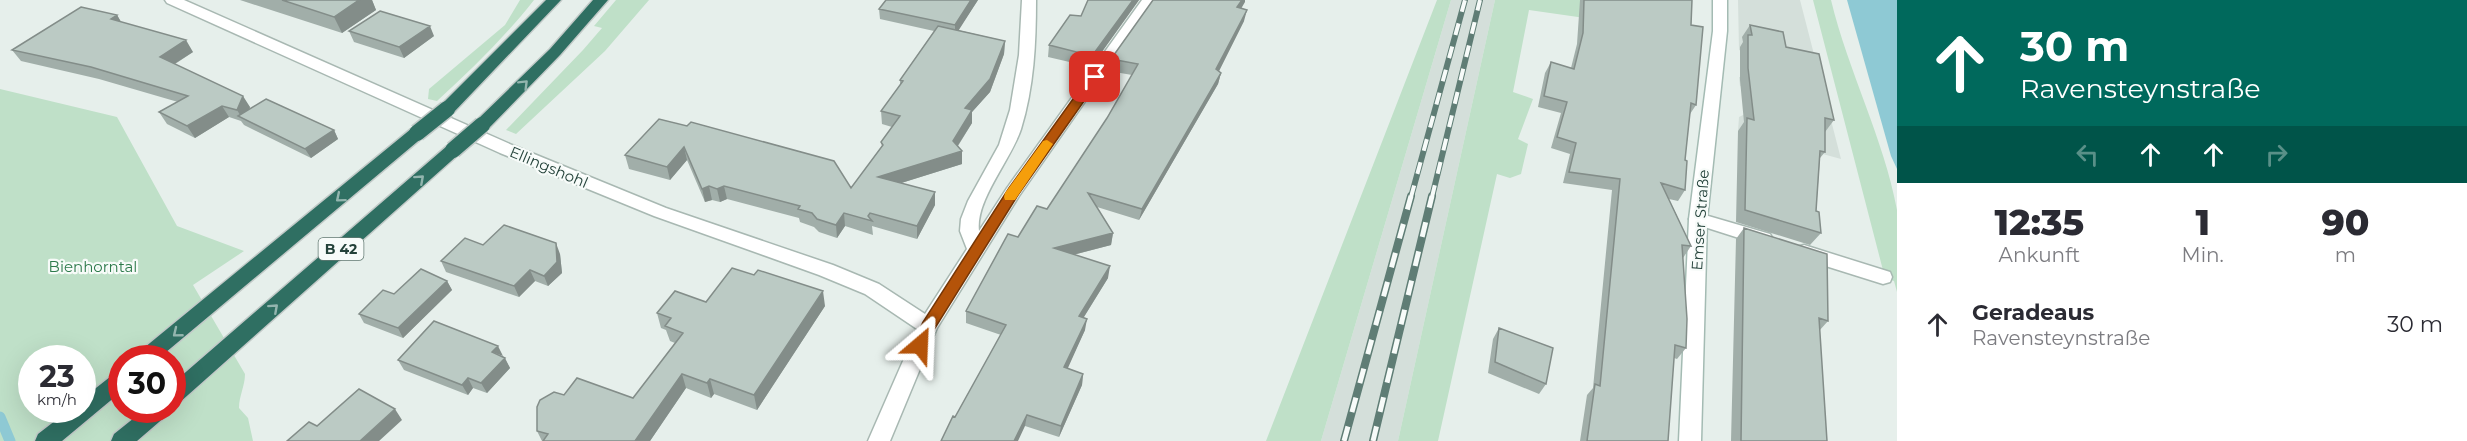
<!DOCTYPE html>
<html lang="de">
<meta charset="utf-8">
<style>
body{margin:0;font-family:Montserrat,sans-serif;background:#f7f7f7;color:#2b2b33;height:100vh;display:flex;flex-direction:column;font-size:22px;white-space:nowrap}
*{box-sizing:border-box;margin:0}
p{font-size:20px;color:#7c7c81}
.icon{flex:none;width:33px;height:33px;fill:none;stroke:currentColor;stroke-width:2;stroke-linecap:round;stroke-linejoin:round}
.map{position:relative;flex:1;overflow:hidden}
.panel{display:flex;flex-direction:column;background:#fff;width:570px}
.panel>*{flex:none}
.banner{background:#00695c;color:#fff;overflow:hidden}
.speed{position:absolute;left:18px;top:345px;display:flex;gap:12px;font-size:30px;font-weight:700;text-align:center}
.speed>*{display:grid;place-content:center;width:78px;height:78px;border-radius:50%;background:#fff;box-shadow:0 6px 24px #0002;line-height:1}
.speed small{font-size:15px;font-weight:400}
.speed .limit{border:9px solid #d22;background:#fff;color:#111}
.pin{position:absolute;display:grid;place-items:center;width:51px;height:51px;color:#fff;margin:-26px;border-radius:12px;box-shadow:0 3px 9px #0006}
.me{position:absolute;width:66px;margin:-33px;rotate:26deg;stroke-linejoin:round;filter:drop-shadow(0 0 4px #0008)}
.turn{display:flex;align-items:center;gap:21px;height:126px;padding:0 24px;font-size:27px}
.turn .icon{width:78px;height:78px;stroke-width:2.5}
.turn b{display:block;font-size:42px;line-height:51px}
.lanes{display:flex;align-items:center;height:57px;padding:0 24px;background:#0003;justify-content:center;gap:30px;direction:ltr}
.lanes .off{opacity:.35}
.eta{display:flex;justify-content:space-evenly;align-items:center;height:102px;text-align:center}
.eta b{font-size:36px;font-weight:800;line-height:42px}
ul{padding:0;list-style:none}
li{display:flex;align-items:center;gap:18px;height:78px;padding:0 24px}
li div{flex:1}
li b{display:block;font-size:22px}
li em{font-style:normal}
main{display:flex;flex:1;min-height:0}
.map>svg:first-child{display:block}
</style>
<main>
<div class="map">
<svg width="1897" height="441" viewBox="0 0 1897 441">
<rect width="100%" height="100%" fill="#e6efeb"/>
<path fill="#d4dfda" d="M1451,0H1495L1398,441H1321Z
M1738,0H1800L1841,159L1738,131L1739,117L1745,114L1744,87L1740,86L1739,77H1743L1744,52L1739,50Z"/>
<path fill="#bfe0c8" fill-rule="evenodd" d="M520,0H534C505,37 472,69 437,101L428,99L429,89L505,25Z
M616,0H649L605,51L516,134L506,130L583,50L602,28L594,26Z
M1437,0H1451L1321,441H1266Z
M1495,0H1588L1585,18L1529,10L1513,92L1533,99L1518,139L1528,144L1521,174L1510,178L1497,174L1438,441H1398Z
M1813,0H1831C1848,71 1884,139 1897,210C1897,236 1897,266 1897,292L1894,281L1885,278Z
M0,89L117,117L177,226L244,251L193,285L245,374C245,386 239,396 239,408L248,418L253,441H0ZM32,358H82V410H32ZM122,358H172V410H122Z"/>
<path fill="#8ec9d4" d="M1847,0H1897V169L1891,156Z"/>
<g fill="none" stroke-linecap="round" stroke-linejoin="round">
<path stroke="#8ec9d4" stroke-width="11" d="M0,417L10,441"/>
<defs>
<path id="street" d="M165,0H184L512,145L666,208L833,265L879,284L925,314L967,249L960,231L961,219L968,201L999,145L1010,110L1019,55L1022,0H1036C1036,43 1034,87 1021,129C1011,160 975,200 979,231L1007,188L1142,0H1156L1019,196L937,328L890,441H868L917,329L865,294L819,275L654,216L500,153L167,3Z
M1698,213L1770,234L1773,239L1770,244L1764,246L1692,223L1689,219L1692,215Z
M1804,245L1890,272L1892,277L1890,282L1883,284L1797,257L1795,252L1797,247Z"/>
<path id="secondary" d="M1713,0H1727V31L1707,219L1701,441H1679L1689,219L1713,31Z"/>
<path id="highway" d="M546,0H561L453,113H441L439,109L441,105Z
M593,0H608L560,55L488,129H476L474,125L476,121L550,49Z
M417,128L423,129L425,133L423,137L159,358H136L139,352L411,129Z
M453,144L459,146L461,150L459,154L179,403L172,406V384L447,146Z
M122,371V391L62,441H35L38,434L69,410H82V399L115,373Z
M144,410H169L166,416L137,441H111L114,434Z"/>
</defs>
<use href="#street" stroke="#a8b8b2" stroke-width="3"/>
<use href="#secondary" stroke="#a4bbb3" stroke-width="3"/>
<use href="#highway" stroke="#c2cac8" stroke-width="3"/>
<use href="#street" fill="#fff" fill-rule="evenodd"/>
<use href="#secondary" fill="#fff" fill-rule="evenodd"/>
<use href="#highway" fill="#2f6f62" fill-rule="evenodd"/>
<defs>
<path id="rail-far1" d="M1411,197L1465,0
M1432,197L1480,0"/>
<path id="rail" d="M1344,441L1411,196
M1373,441L1432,196"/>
</defs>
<use href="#rail-far1" stroke="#5f7d75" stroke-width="6"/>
<use href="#rail" stroke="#5f7d75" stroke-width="8"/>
<use href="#rail-far1" stroke="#f7fbf9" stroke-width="4" stroke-dasharray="12" stroke-linecap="butt"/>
<use href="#rail" stroke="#f7fbf9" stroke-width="5" stroke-dasharray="15" stroke-linecap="butt"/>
<defs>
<path id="highway-bridge" d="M417,133L447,109
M453,150L482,125"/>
</defs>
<use href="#highway-bridge" stroke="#c2cac8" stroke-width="19" stroke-linecap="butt"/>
<use href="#highway-bridge" stroke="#2f6f62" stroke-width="16"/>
</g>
<path fill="#a1aea9" d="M240,0H372L376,10L342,33Z
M886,0H978L958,30L1005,41L1004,54L990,92L972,112V123L958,146L962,164L901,183L935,192V205L917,239L872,226L873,235L845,226L837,238L819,232L814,227L800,222L799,218L727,199L720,202L712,200L705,202L687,160L670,180L629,169L625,155L659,119L851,188L882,146L881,142L892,127L882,124L881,111L900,85V80L934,31L880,19L879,9Z
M1088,0H1139L1091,67L1048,57L1049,45L1081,16Z
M1153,0H1245L1241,8L1244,21L1219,71L1221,73L1218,84L1139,220L1097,207L1113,233L1111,245L1073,255L1108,278L1084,317L1085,330L1067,368L1083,374L1082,385L1059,437L1025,426L955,417L1001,335L966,323V311L1018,237L1047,209L1107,118L1132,75L1109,71L1111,59Z
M1580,0H1692L1691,25L1696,105L1690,114L1685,160V190L1678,201L1669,199L1691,246L1683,258L1686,348L1677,359L1674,358L1668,441H1580L1587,395L1593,388L1612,190L1563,183L1570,154L1551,148L1561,113L1538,107L1545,73L1551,62L1571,68L1577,44Z
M117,15L121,22L193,52L175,64L250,107L249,110L334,130L338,139L311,158L244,125L241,121L229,117L195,138L167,124L159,112L178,102L99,79L21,61L12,50Z
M1750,25L1786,47L1834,120L1825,132V152L1820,158L1816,211L1821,233L1810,245L1736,222L1738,131L1744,122L1740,80V47L1743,42L1742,37Z
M349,31L434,36L404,58L354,42Z
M1744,228L1828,321L1819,331L1827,441H1731L1736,239Z
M483,245L560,254L562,273L548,286L535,281L519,297L446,272L441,261Z
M447,281L452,290L403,338L364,323L359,314L394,294Z
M706,302L825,306L757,410L714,394L711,398L686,388L650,441H542L537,431L564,395L633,398L675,343L670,341L666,330L661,328L657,313Z
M1499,328L1546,384L1539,394L1488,373L1493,339Z
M503,356L510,368L487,393L473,388L468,395L404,370L398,360Z"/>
<path fill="#838d89" d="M359,0H372L376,10L342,33L334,17Z
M971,0H978L955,36V25Z
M1133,0H1139L1091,67L1092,56Z
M1242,0H1245V2L1235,19L1237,7Z
M1247,10L1244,21L1214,81L1216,69Z
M117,15L124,27L111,19Z
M430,26L434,36L404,58L399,47Z
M186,40L193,52L168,68L160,57Z
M1005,41L1004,54L990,92L972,112V123L953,153L962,151V164L879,190L878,177L953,141L965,108Z
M1221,73L1218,84L1139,220L1142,209Z
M243,96L250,107L245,119L242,118L237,110Z
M222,106L229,117L195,138L187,126Z
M334,130L338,139L311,158L305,149Z
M684,147L687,160L670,180L667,167Z
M709,186L712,200L705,202L702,189Z
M724,186L727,199L720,202L717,189Z
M935,192V205L917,239V226Z
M844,213L845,226L837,238L836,225Z
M1113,233L1111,245L1053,260L1054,248Z
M556,243L560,254L562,273L548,286L544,276Z
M1110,266L1108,278L1077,328L1079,316Z
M530,270L535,281L519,297L514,286Z
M447,281L452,290L403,338L398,328Z
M823,291L825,306L757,410L754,395Z
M1087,319L1085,330L1063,379L1064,367Z
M498,346L503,356L492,352Z
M505,358L510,368L487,393L481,383Z
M682,374L686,388L650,441H635Z
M1083,374L1082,385L1059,437L1061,426Z
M468,378L473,388L468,395L462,385Z
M710,379L714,394L711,398L707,383Z
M395,409L402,420L379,441H360Z
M1027,415L1025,426L1018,441H1014Z"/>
<path fill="#bbcac4" stroke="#838d89" stroke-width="1.5" d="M282,0H359L334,17Z
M886,0H971L955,25L879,9Z
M1088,0H1133L1092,56L1049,45L1070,15L1081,16Z
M1153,0H1242L1237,7L1247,10L1216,69L1221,73L1142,209L1088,193L1113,233L1054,248L1110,266L1079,316L1087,319L1064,367L1083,374L1061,426L1027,415L1014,441H941L953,416L955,417L1006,325L966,311L1008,234L1018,237L1037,206L1047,209L1107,118L1138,64L1111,59Z
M1584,0H1692L1691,25L1703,27L1696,105L1691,103L1685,160L1687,161L1685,190L1661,183L1691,246L1682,245L1687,319L1686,348L1675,345L1668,441H1587L1595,384L1600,386L1620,179L1569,172L1576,143L1557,137L1567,102L1544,96L1551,62L1574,69L1583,33Z
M81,7L117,15L111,19L186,40L160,57L243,96L237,110L222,106L187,126L159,112L188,96L91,67L12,50Z
M380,11L430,26L399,47L349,31Z
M1750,25L1783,32L1786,47L1819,54L1834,120L1825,118V152L1820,151L1816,211L1819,212L1821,233L1745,210L1747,118L1754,120L1748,68V35H1752Z
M938,26L1005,41L990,79L965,108L972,110L953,141L962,151L878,177L935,192L917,226L870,213L868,216L872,221L844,213L836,225L817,219L812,213L798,209L800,206L724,186L717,189L709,186L702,189L684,147L667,167L625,155L659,119L687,126L691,122L834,161L851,188L883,145L881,142L900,116L881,111L903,81L900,80Z
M266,99L334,130L305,149L238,116Z
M504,225L556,243L557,262L544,276L530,270L514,286L441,261L465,238L483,245Z
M1744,228L1827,254L1828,321L1819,318L1827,441H1741Z
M732,268L754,275L758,270L823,291L754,395L710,379L707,383L682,374L635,441H543L548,434L537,431V407L540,400L554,392L564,395L577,378L633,398L683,333L665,326L671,318L657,313L675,291L706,302Z
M421,269L447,281L398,328L359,314L383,290L394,294Z
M434,321L498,346L492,352L505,358L481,383L468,378L462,385L398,360Z
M1499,328L1553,348L1546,384L1495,362Z
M359,389L395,409L360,441H287L309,422L317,426Z"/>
<defs><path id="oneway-chevron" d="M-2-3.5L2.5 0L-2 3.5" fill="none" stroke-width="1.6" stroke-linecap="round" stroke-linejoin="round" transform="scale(1.5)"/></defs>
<g stroke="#93b5ae">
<use href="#oneway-chevron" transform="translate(524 84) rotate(-45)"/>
<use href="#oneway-chevron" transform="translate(420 179) rotate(-42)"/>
<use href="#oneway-chevron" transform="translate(340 198) rotate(140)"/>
<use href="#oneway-chevron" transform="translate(274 308) rotate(-42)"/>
<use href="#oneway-chevron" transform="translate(177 333) rotate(141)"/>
</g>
<path fill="#b45309" stroke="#753606" stroke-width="1.5" d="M1095,73L1101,77L1018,195L935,328L926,349H915L912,345L923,322L1009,188L1091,74Z"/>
<path fill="#f59e0b" d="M1047,140L1053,144L1015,200H1005L1004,197L1005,193L1043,141Z"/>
<g text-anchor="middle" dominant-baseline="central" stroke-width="4.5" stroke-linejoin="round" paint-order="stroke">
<rect fill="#f7fbf9" stroke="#637a73" stroke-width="1.5" x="318.5" y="238" width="45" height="22" rx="4.5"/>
<g font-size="14" font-weight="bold" fill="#24423a">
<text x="341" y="249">B 42</text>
</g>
<g font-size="15" fill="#24423a" stroke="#f7fbf9">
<text transform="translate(549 167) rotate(23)">Ellingshohl</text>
<text transform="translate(1700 220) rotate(-86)">Emser Straße</text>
</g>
<g font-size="15" fill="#2d7a4b" stroke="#f7fbf9">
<text x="93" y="266">Bienhorntal</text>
</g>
</g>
</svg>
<div class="speed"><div>23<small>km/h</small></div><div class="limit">30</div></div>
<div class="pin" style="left:1095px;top:77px;background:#d93025"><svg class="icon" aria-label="arrive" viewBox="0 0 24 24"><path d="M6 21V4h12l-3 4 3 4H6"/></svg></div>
<svg class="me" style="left:920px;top:345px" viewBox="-20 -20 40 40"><path d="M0-17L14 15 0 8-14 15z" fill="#b45309" stroke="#fff" stroke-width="4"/></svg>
</div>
<section class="panel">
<div class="banner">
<div class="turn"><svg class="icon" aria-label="ahead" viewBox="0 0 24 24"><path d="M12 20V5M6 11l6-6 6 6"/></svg><div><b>30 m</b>Ravensteynstraße</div></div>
<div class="lanes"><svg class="icon off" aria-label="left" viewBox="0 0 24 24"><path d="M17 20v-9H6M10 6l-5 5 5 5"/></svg><svg class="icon" aria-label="ahead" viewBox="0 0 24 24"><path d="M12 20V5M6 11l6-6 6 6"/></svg><svg class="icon" aria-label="ahead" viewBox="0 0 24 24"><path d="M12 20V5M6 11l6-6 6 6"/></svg><svg class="icon off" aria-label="right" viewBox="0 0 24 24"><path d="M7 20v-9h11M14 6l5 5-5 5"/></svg></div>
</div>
<div class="eta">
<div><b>12:35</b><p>Ankunft</p></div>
<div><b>1</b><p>Min.</p></div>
<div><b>90</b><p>m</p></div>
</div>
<ul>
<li><svg class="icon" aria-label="ahead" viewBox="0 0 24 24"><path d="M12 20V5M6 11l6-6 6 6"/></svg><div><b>Geradeaus</b><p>Ravensteynstraße</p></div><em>30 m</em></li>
</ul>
</section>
</main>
